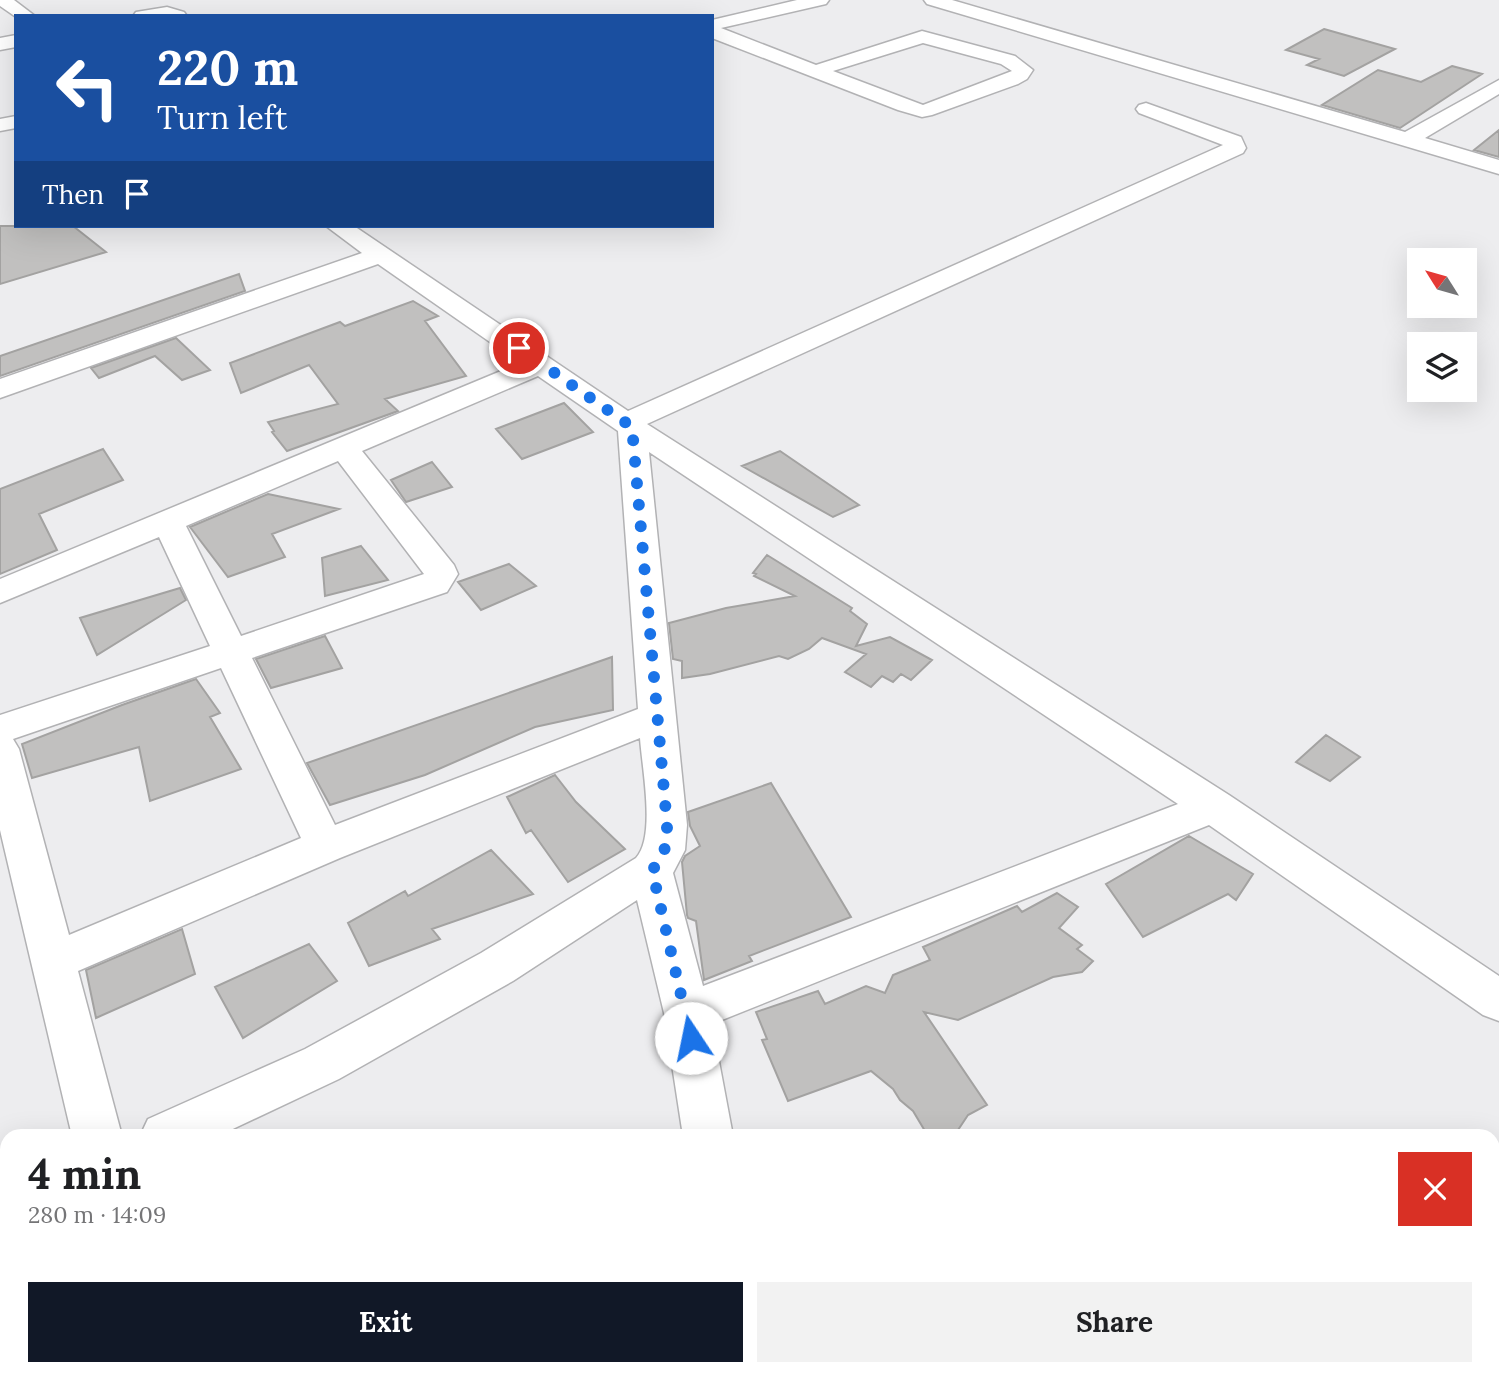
<!DOCTYPE html>
<meta charset="utf-8">
<style>
body{margin:0;font-family:Lora,serif;background:#f2f2f2;color:#202124;height:100vh;display:flex;flex-direction:column;font-size:26px;white-space:nowrap}
*{box-sizing:border-box;margin:0}
p{font-size:23px;color:#757577}
.icon{flex:none;width:38px;height:38px;fill:none;stroke:currentColor;stroke-width:2;stroke-linecap:round;stroke-linejoin:round}
.map{position:relative;flex:1;overflow:hidden}
.sheet{position:absolute;left:0px;top:1129px;width:1500px;height:247px;display:flex;flex-direction:column;background:#fff;border-radius:21px 21px 0 0;box-shadow:0 7px 28px #0002}
.sheet>*{flex:none}
.banner{position:absolute;left:14px;top:14px;width:700px;height:214px;border-radius:0px;box-shadow:0 7px 28px #0002;background:#1a4fa0;color:#fff;overflow:hidden}
.needle{width:46px;rotate:307deg}
.tools{position:absolute;left:1407px;top:248px;display:grid;gap:14px}
.tools a{display:grid;place-items:center;width:70px;height:70px;border-radius:0px;background:#fff;box-shadow:0 7px 28px #0002;font-size:35px}
.pin{position:absolute;display:grid;place-items:center;width:60px;height:60px;color:#fff;margin:-30px;border:4px solid #fff;border-radius:50%;box-shadow:0 2px 7px #0007}
.me{position:absolute;width:77px;margin:-38px;rotate:349deg;stroke-linejoin:round;filter:drop-shadow(0 0 5px #0008)}
.turn{display:flex;align-items:center;gap:24px;height:147px;padding:0 28px;font-size:32px}
.turn .icon{width:91px;height:91px;stroke-width:2.5}
.turn b{display:block;font-size:49px;line-height:60px}
.then{display:flex;align-items:center;height:66px;padding:0 28px;background:#0003;gap:14px;font-size:26px}
.round{display:grid;place-items:center;flex:none;width:74px;height:74px;border-radius:0px;background:#f2f2f2}
.overview{display:flex;align-items:center;justify-content:space-between;height:119px;padding:0 28px}
h1{font-size:42px;font-weight:800;line-height:52px}
.button{display:flex;gap:14px;margin-top:auto;padding:14px 28px}
.button a{flex:1;height:80px;border-radius:0px;background:#111827;color:#fff;font-size:28px;font-weight:800;line-height:80px;text-align:center}
.button a+a{background:#f2f2f2;color:#202124}
.map>svg:first-child{display:block}
</style>
<div class="map">
<svg width="1499" height="1374" viewBox="0 0 1499 1374">
<rect width="100%" height="100%" fill="#ededef"/>
<path fill="#c1c0bf" stroke="#a3a2a1" stroke-width="2" d="M1324,29L1395,49L1344,76L1307,65L1319,59L1286,50Z
M1452,66L1482,74L1400,128L1322,105L1378,70L1421,82Z
M1499,130V157L1474,150Z
M0,226H73L106,252L0,284Z
M239,274L245,291L0,376V356Z
M413,301L438,316L425,321L466,376L385,399L398,411L287,451L272,432L274,431L268,422L338,404L309,365L241,393L230,363L340,322L345,326Z
M176,338L210,370L182,380L155,356L99,378L91,368Z
M564,403L593,432L522,459L496,429Z
M103,449L123,480L39,514L57,550L0,574V489Z
M780,451L859,505L833,517L742,466Z
M432,462L452,487L406,502L391,480Z
M268,494L339,509L272,534L285,557L228,577L190,527Z
M361,546L388,580L325,596L322,558Z
M767,555L852,608L850,611L867,624L856,646L890,637L932,660L911,680L901,674L893,682L882,676L871,687L845,672L866,654L822,638L809,649L788,659L779,656L710,674L682,678V661L673,659L669,623L726,608L795,596L754,576L756,574L753,573Z
M509,564L536,586L481,610L458,582Z
M180,588L186,600L97,655L80,618Z
M325,636L342,668L271,688L256,659Z
M612,657L613,710L535,727L425,775L330,805L307,763Z
M196,679L220,713L210,717L241,769L150,801L139,747L32,778L22,744L122,705Z
M1326,735L1360,757L1330,781L1296,762Z
M555,775L576,802L625,849L568,882L531,830L526,833L507,797Z
M771,783L851,917L749,956L752,961L704,980L696,921L688,918L687,915L682,862L685,856L700,846L690,826L688,812Z
M1189,836L1253,874L1236,900L1228,894L1143,937L1106,884Z
M491,850L533,894L432,929L440,939L369,966L348,923L405,891L408,896Z
M1057,893L1078,907L1059,928L1082,945L1077,949L1093,961L1082,972L1053,977L958,1020L924,1012L987,1105L968,1115L954,1136H928L913,1111L900,1100L893,1089L871,1071L788,1101L762,1040L767,1039L756,1012L818,991L825,1004L866,986L885,993L893,975L930,960L923,947L1017,906L1022,912Z
M182,929L195,974L96,1018L86,970Z
M309,944L337,981L243,1038L215,987Z"/>
<g fill="none" stroke-linecap="round" stroke-linejoin="round">
<defs>
<path id="minor" d="M0,0H14L35,16L16,17L0,6Z
M797,0H829L826,4L721,28L816,65L922,31L1015,56L1033,70L1027,79L1018,84L932,115L922,117L898,110L712,38V20ZM923,43L1001,64L1012,71L923,105L833,71Z
M924,0H952L1405,132L1499,80V94L1425,138L1499,160V174L927,4Z
M167,7L184,12L187,16H133L136,12Z
M16,35V47L0,50V38Z
M1146,103L1241,137L1246,148L1243,153L647,424L1229,795L1499,976V1021L1483,1015L1209,825L712,1024L733,1136H683L664,1013L637,900L513,981L339,1079L218,1136H140L148,1119L305,1049L481,953L636,858C656,837 642,768 640,738L340,858L78,971L122,1136H72L0,830V715L210,646L159,537L0,603V579L520,363L378,264L0,398V379L362,253L326,226H354L628,411L1223,145L1139,113L1136,109L1139,105ZM538,376L618,431L638,709L335,825L252,658L447,592L458,574L454,565L362,451ZM649,452L1178,804L703,986L673,873L685,850L687,825ZM338,461L424,574L241,636L186,526ZM221,668L301,838L69,935L19,749L13,739Z
M16,116V128L0,131V119Z
M7,1175V1225L0,1228V1178Z
M263,1368H328L325,1374H261Z"/>
</defs>
<use href="#minor" stroke="#b2b2b4" stroke-width="3"/>
<use href="#minor" fill="#fff" fill-rule="evenodd"/>
</g>
<g fill="none" stroke-linecap="round" stroke-linejoin="round">
<path stroke="#1a73e8" stroke-width="12" stroke-dasharray="0 21.6" d="M519,348L632,427L667,825C667,845 665,856 652,870L691,1038"/>
</g>
</svg>
<div class="tools">
<a><svg class="needle" viewBox="-14 -14 28 28"><path d="M0-13l5 13h-10z" fill="#e53935"/><path d="M0 13l5-13h-10z" fill="#757577"/></svg></a>
<a><svg class="icon" aria-label="layers" viewBox="0 0 24 24"><path d="M12 4l9 5-9 5-9-5zM3 14l9 5 9-5"/></svg></a>
</div>
<div class="pin" style="left:519px;top:348px;background:#d93025"><svg class="icon" aria-label="arrive" viewBox="0 0 24 24"><path d="M6 21V4h12l-3 4 3 4H6"/></svg></div>
<svg class="me" style="left:691px;top:1038px" viewBox="-20 -20 40 40"><circle r="19" fill="#fff"/><path d="M0-13L10 11 0 6-10 11z" fill="#1a73e8"/></svg>
<div class="banner">
<div class="turn"><svg class="icon" aria-label="left" viewBox="0 0 24 24"><path d="M17 20v-9H6M10 6l-5 5 5 5"/></svg><div><b>220 m</b>Turn left</div></div>
<div class="then">Then<svg class="icon" aria-label="arrive" viewBox="0 0 24 24"><path d="M6 21V4h12l-3 4 3 4H6"/></svg></div>
</div>
<section class="sheet">
<div class="overview"><div><h1>4 min</h1><p>280 m · 14:09</p></div><a class="round" style="background:#d93025;color:#fff"><svg class="icon" aria-label="close" viewBox="0 0 24 24"><path d="M6 6l12 12M18 6L6 18"/></svg></a></div>
<div class="button"><a>Exit</a><a>Share</a></div>
</section>
</div>
